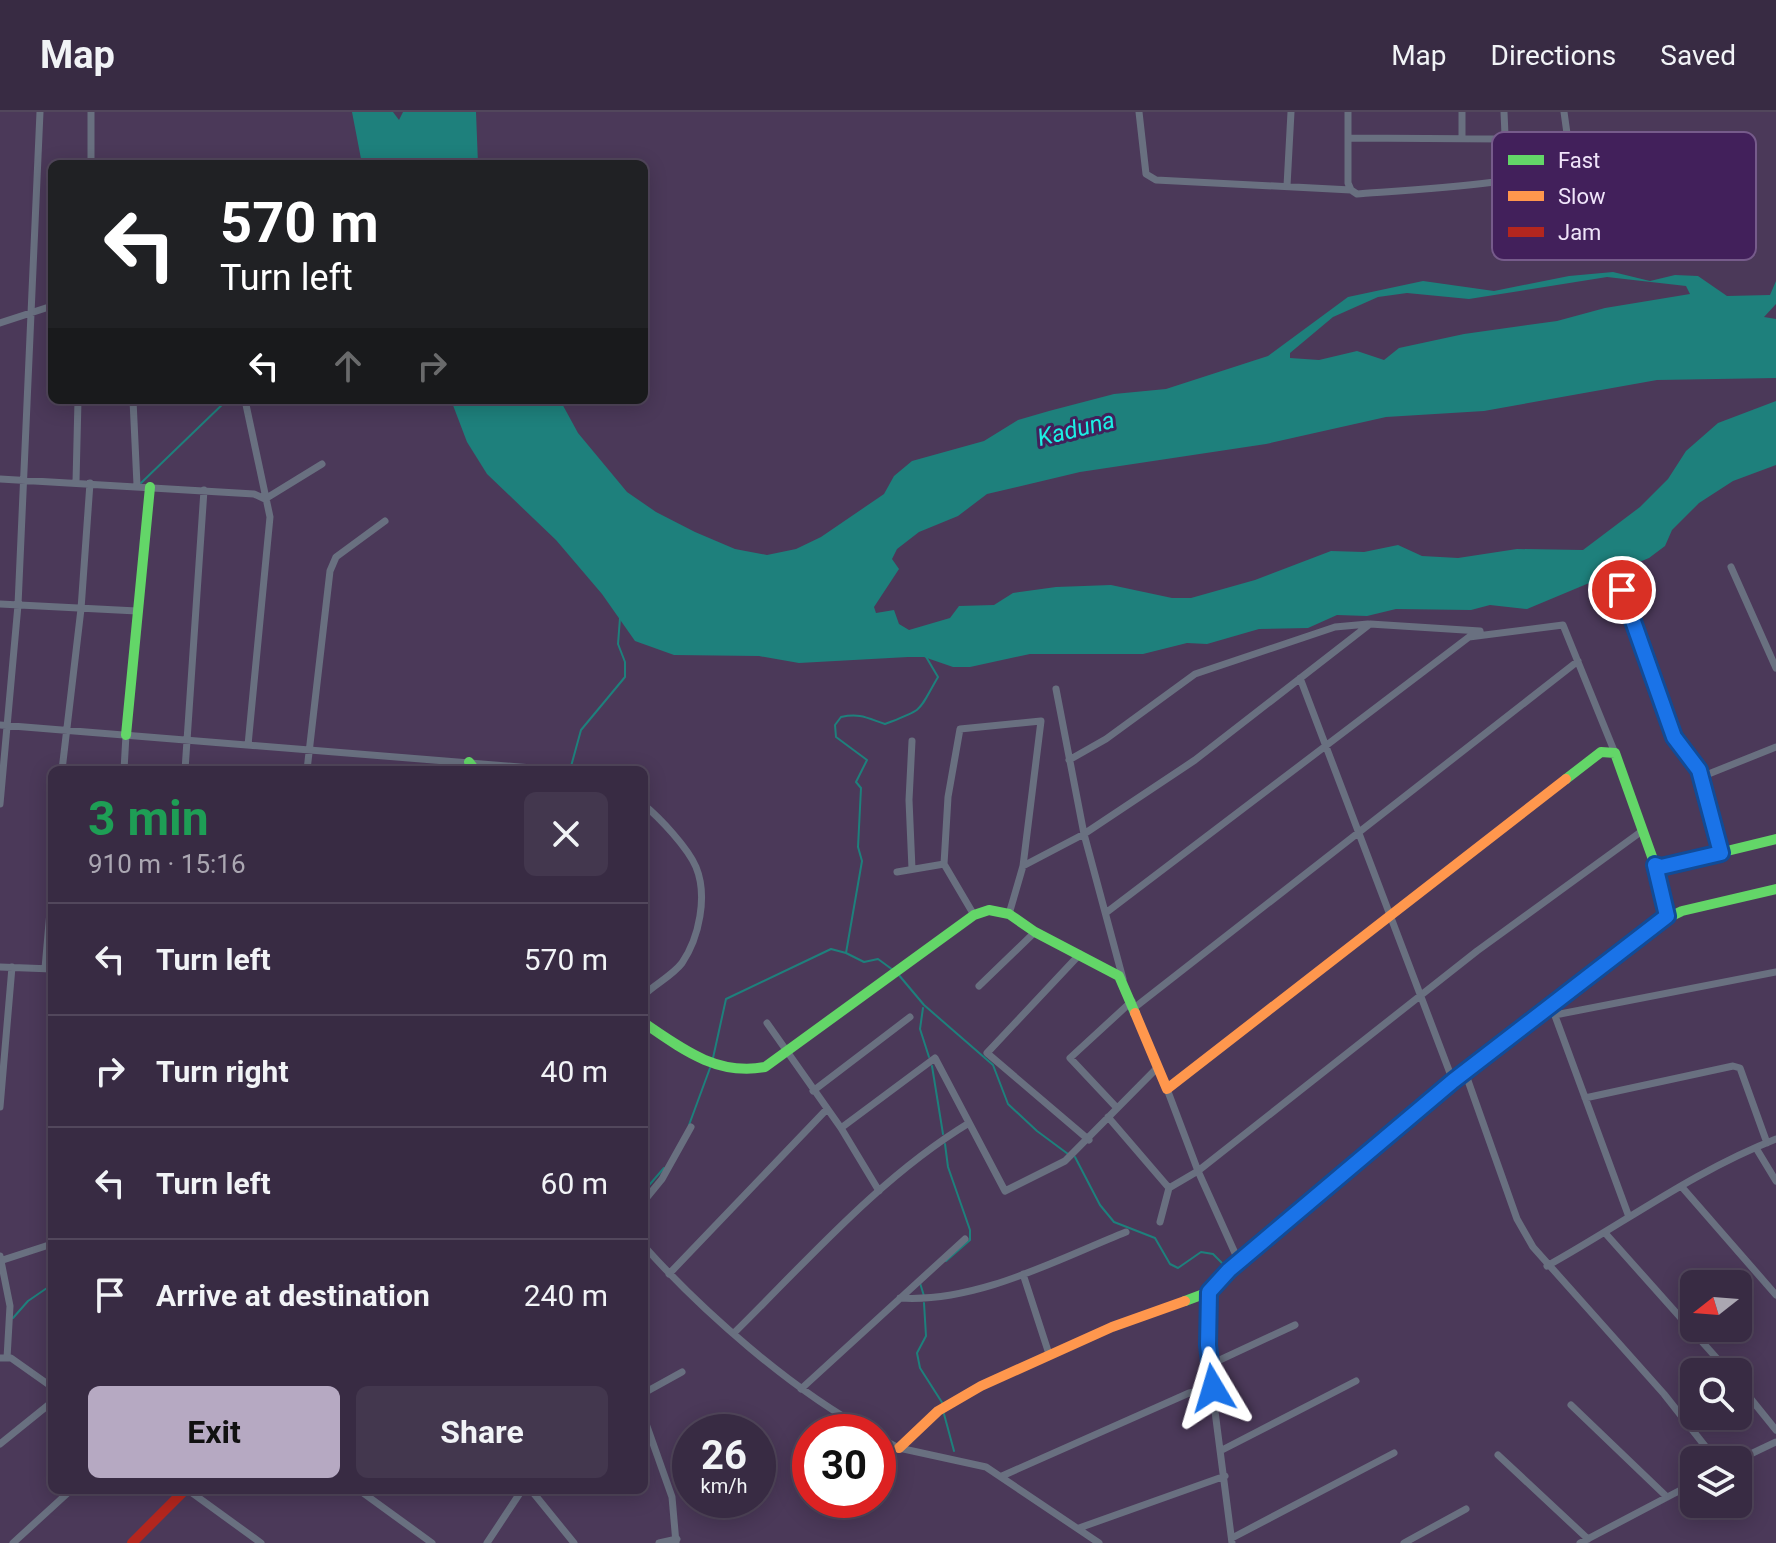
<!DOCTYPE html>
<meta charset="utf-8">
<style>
body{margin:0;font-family:Roboto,sans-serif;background:#43374e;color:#f1f3f6;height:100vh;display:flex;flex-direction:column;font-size:30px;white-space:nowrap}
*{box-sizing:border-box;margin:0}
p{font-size:26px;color:#aba7b2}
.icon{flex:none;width:44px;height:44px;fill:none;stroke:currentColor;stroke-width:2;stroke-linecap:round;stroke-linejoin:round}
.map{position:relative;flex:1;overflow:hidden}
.sheet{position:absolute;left:48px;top:654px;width:600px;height:728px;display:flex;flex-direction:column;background:#382b43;border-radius:12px;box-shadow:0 4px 20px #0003,0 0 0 2px #52475c}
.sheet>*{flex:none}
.guide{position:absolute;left:48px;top:48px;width:600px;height:244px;border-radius:12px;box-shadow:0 4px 20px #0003,0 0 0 2px #52475c;background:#202124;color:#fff;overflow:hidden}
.needle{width:52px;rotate:253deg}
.fabs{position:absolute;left:1680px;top:1158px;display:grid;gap:16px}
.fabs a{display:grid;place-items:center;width:72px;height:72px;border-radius:12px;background:#382b43;box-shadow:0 4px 20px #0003,0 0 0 2px #52475c;font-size:40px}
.speed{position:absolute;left:672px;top:1302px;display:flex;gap:16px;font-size:40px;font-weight:700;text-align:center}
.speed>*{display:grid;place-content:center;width:104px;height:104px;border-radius:50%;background:#382b43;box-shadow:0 4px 20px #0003,0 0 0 2px #52475c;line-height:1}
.speed small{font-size:20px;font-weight:400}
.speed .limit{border:12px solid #d22;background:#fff;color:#111}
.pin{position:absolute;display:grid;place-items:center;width:68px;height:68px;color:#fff;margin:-34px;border:4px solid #fff;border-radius:50%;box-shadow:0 2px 8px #0007}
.me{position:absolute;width:88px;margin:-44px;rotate:353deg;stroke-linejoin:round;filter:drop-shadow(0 0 6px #0008)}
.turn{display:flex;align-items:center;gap:28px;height:168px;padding:0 40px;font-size:36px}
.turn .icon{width:104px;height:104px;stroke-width:2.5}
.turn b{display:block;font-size:56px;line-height:68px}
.lanes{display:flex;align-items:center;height:76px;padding:0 40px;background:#0003;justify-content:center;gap:40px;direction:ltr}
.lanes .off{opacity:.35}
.round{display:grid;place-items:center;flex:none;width:84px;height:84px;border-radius:12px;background:#43374e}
.summary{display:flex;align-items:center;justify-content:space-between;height:136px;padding:0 40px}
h1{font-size:48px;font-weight:700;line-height:60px;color:#1e9e55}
.action{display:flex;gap:16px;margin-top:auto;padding:16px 40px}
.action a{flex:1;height:92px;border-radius:12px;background:#b6a9c2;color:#111;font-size:32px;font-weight:700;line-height:92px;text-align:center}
.action a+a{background:#43374e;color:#f1f3f6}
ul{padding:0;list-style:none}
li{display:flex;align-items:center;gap:24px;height:112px;padding:0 40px;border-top:2px solid #52475c}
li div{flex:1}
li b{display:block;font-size:30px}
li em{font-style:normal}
header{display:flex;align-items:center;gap:48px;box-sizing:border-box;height:112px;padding:0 40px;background:#382b43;border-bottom:2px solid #52475c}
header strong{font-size:38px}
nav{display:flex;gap:44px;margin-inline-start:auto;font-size:28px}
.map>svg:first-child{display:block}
</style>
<header>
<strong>Map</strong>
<nav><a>Map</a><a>Directions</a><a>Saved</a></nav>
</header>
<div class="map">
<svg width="1776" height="1431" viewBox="0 0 1776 1431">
<rect width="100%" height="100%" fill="#4b3959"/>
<path fill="#1e807c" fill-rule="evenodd" d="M352,0H393L399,8L403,0H476L478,52H362Z
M1613,160L1650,169L1675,163L1698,164L1727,184L1770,183L1776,169V192L1764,205L1776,207V266L1657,268L1484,299L1386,305L1266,332L1080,360L987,382L958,404L919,420L897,437L892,447L899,457L874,495L876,501L894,498L899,512L909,518L950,506L959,494L994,493L1013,481L1056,475L1111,473L1172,486H1191L1255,468L1331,439L1364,440L1398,433L1422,444L1458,446L1517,437L1583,438L1640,395L1668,367L1686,339L1718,311L1776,289V353L1733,369L1699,391L1672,418L1665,434L1649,446L1527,497L1490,493L1471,498L1396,497L1367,504L1337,503L1308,516L1259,517L1207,532L1187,531L1143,542H1030L970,555H953L924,545H908L799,551L759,544L674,543L635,529L602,482L556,428L487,362L467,330L451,288H560L578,321L627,380L656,400L695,420L735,437L767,443L796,437L821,425L884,382L894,364L912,349L984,329L1018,308L1049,299L1114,282L1166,277L1268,244L1348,185L1423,169L1494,179L1569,164ZM1607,165L1686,174L1690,182L1605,196L1557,209L1464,222L1399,236L1384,248L1357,239L1319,248L1290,246V241L1333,205L1378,185L1407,181L1469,187Z"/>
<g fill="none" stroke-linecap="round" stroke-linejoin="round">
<path stroke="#1e807c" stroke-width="2" d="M141,371L227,288
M570,658L581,618L625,565V550L618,532L620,506
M893,858L878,847L864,850L846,841L862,749L858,735L861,676L856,670L867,648L836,625L835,613L841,605C860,601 867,606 885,612C926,596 917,601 938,565L925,543
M898,862L924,893L993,953L1008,992L1037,1019L1068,1042
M923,896L920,917L929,945
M713,946L726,887L831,837L846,841
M932,954L943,1022
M689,1013L710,956
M945,1032L948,1055L970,1118V1128L946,1149
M1075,1045L1100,1093L1114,1110L1155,1126L1170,1152L1178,1156L1201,1140L1213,1142L1223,1152
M644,1079L664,1056
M920,1171L924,1184
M924,1191L926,1224L917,1241L920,1256L943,1292
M13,1206L28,1189L47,1176L52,1159
M944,1302L954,1339"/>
<path stroke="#697080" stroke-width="7" d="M1139,0L1146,62L1156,68L1351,78L1357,82C1390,79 1556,71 1571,50L1564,0
M1348,0V71L1351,78
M1504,0L1507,69
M1462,25V0
M1348,26L1504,27
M91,52V0
M1287,74L1291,0
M0,211L52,194
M133,288L137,373
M245,288L270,405L248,633
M0,367L254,382L265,387
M76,370L78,288
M265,387L322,352
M1731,455L1776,556
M1622,478L1674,625L1699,658L1721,741
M0,492L137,499
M1300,566L1453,969
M1056,577L1084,722L1123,867
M0,613L557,658
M1069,648L1106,627L1195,562L1335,515L1368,512
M62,658L81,497L90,371
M124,658L126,623
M185,658L204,378
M307,658L330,459L336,445L385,409
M1701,665L1776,635
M0,692L18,493L40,0
M644,693C660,706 688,736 696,755C708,784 699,826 682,851C672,864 655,872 644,883
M1655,753L1667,804
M1023,754L1084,722L1195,648L1370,512L1480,519
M912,757L909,688L912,629
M897,760L944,752
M1107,800L1469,525L1563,513L1615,641
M974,803L944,752L948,685L960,617L1041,609L1023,754L1009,802
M1080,842L987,941L1089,1028
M0,855L52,857
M45,856L52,777
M979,874L1035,820
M1551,893L1629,1105
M1134,896L1578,549
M1555,903L1776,860
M767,911L841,1016L879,1079
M1466,963L1517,1107L1533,1135L1664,1282L1716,1348
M1167,977L1198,1059L1239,1150
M813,979L910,905
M1585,986L1733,954L1740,956L1767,1031
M0,995L12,855
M1117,996L1070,946L1132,889
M1108,1005L1169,1076
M841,1016L935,946L1005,1079L1065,1049L1158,955
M1756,1036L1776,1069
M1681,1074L1776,1183
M644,1089L662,1067L691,1015
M1160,1110L1169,1076L1198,1059L1477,839L1642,719
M1606,1122L1729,1260
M644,1134C703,1200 792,1278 870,1320
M0,1144L10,1194L7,1246
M0,1149L52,1132
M1547,1154C1623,1112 1694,1059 1776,1027
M669,1162L827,997
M1023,1162L1049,1242
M1209,1180V1253L1232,1431
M900,1186C977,1191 1056,1148 1126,1120
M734,1221C808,1148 880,1065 969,1011
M0,1246H11L52,1275
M1209,1253L1295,1213
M1738,1271L1776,1318
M801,1277L965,1127
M644,1281L682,1260
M1571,1293L1667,1385
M644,1306L672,1385L676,1431
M878,1325L899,1336L986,1355L1099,1431
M0,1332L52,1290
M1222,1338L1356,1269
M1498,1343L1588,1427
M1738,1348L1776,1330
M1002,1364L1189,1281L1213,1276
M188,1378L261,1431
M359,1378L432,1431
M531,1378L574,1431
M1079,1416L1225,1364
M1232,1426L1394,1341
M13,1431L71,1378
M487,1431L522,1378
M659,1431L677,1427
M1404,1431L1466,1397
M1580,1431L1694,1371"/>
<path stroke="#63d668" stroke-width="10" d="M126,623L150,375
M469,650L475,658
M1566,667L1601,640L1615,641L1655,753L1661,755L1776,727
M644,911C682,937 717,964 765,955L974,803L989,798L1009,802L1035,820L1119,864L1135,901
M1185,1189L1209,1180L1229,1158L1453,969L1653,813L1682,799L1776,777"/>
<path stroke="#ff974d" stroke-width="10" d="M1135,901L1167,977L1566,667
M899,1336L938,1299L981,1274L1112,1215L1185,1189"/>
<path stroke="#b3261e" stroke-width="10" d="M132,1431L185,1378"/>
</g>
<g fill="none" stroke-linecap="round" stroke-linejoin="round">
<defs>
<path id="route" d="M1213,1276L1208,1233L1209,1180L1229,1158L1453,969L1667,804L1655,753L1661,755L1721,741L1699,658L1674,625L1622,478"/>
</defs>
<use href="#route" stroke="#114b97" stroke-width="20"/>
<use href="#route" stroke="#1a73e8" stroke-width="14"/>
</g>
<g text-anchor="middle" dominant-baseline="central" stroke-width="6" stroke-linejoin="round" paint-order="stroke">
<g font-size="24" font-style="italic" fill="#1cf0e4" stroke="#42205b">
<text transform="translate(1076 317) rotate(-14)">Kaduna</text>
</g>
</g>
<rect x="1492" y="20" width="264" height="128" rx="12" fill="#42205b" stroke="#765b8b" stroke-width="2"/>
<rect x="1508" y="43" width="36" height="10" fill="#63d668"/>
<rect x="1508" y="79" width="36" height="10" fill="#ff974d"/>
<rect x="1508" y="115" width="36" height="10" fill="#b3261e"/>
<g font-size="22" fill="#f0e5fa">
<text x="1558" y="56">Fast</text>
<text x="1558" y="92">Slow</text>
<text x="1558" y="128">Jam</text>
</g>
</svg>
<div class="fabs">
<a><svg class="needle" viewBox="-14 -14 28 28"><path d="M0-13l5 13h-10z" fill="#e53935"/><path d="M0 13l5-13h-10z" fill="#aba7b2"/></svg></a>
<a><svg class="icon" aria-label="search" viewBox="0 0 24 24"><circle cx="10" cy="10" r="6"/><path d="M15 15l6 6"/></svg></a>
<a><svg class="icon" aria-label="layers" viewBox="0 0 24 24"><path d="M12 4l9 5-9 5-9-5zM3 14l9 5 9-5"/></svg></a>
</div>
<div class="speed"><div>26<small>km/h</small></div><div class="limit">30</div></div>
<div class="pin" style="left:1622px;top:478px;background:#d93025"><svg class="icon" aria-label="arrive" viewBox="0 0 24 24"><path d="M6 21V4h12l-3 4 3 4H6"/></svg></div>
<svg class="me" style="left:1213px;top:1276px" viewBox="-20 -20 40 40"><path d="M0-17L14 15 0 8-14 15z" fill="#1a73e8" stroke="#fff" stroke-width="4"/></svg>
<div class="guide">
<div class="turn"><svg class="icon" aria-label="left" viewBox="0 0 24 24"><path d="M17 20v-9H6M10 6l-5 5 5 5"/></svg><div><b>570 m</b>Turn left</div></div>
<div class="lanes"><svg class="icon" aria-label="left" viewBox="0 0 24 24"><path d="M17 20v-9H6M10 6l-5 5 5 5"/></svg><svg class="icon off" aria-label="ahead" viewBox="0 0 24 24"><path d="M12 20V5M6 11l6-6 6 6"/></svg><svg class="icon off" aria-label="right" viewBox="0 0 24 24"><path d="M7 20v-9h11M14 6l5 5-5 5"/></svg></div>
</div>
<section class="sheet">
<div class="summary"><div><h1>3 min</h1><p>910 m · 15:16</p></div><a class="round"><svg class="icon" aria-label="close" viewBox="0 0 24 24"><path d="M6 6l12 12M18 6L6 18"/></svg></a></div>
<ul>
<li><svg class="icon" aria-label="left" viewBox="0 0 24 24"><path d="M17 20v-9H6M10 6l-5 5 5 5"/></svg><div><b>Turn left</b></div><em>570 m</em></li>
<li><svg class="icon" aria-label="right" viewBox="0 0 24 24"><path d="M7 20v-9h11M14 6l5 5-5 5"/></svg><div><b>Turn right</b></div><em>40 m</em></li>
<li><svg class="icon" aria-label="left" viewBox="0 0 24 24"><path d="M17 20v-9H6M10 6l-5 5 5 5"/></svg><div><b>Turn left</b></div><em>60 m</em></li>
<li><svg class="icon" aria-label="arrive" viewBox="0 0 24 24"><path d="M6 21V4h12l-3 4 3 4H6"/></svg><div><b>Arrive at destination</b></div><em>240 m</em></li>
</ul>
<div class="action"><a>Exit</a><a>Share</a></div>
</section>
</div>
